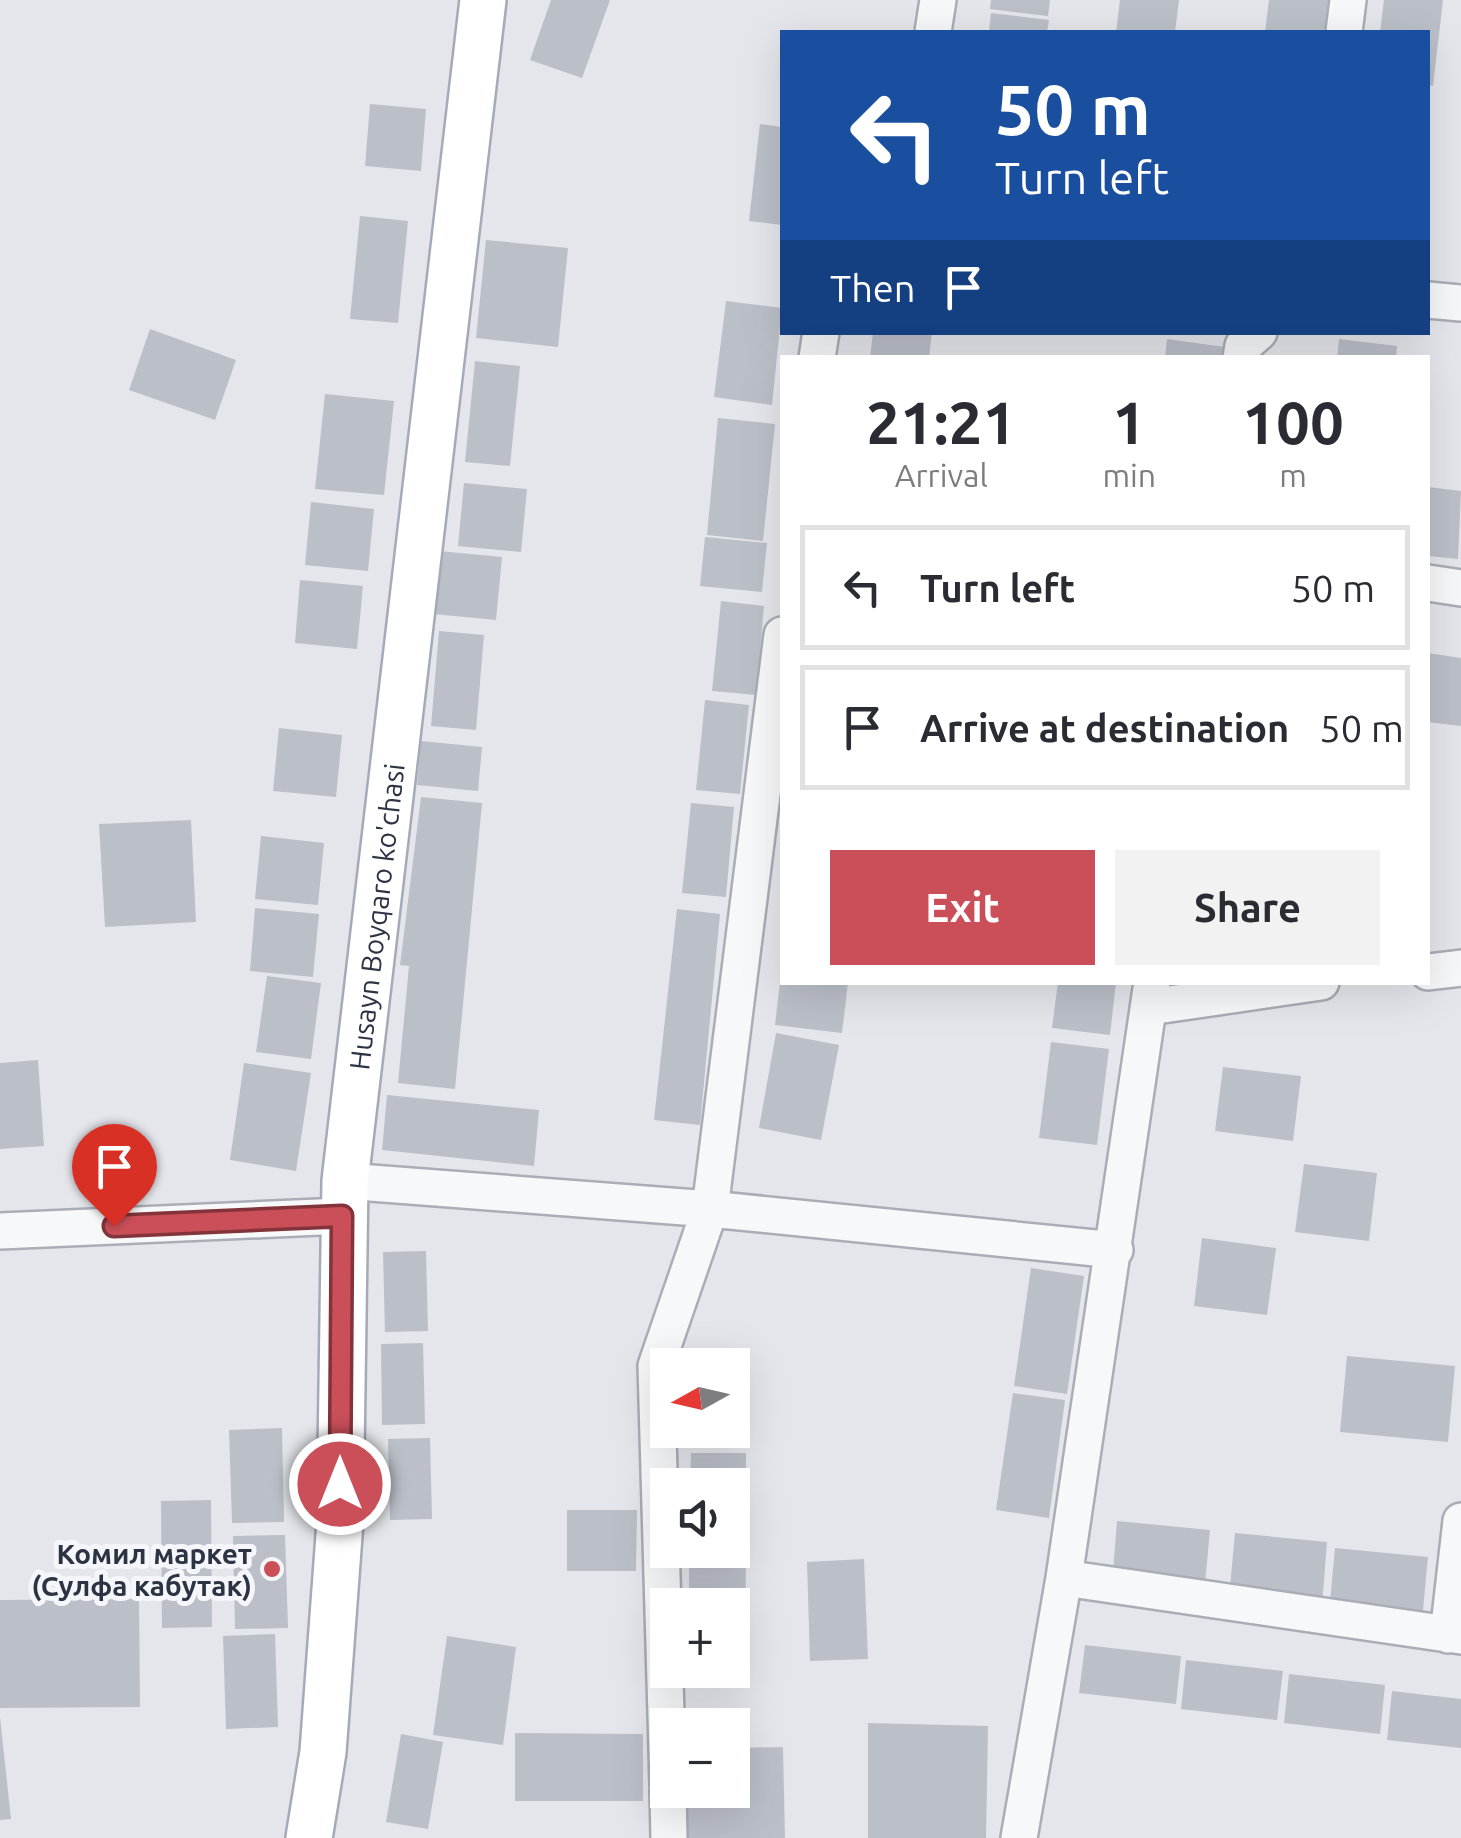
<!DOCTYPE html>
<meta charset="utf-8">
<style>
body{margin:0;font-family:Ubuntu,sans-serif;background:#f2f2f3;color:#2b2b33;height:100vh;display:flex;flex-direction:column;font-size:38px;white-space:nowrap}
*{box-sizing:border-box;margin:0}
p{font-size:32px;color:#7c7c81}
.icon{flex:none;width:55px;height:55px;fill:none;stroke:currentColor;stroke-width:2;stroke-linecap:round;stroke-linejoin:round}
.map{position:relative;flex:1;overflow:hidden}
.panel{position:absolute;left:780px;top:355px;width:650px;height:630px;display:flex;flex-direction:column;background:#fff;border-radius:0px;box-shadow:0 10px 40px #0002}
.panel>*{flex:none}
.top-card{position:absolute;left:780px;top:30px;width:650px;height:305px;border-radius:0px;box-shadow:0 10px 40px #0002;background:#1a4fa0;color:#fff;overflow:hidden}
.needle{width:65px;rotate:262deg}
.buttons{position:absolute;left:650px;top:1348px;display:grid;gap:20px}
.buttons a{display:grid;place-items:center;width:100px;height:100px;border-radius:0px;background:#fff;box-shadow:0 10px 40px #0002;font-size:50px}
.pin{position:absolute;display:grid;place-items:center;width:85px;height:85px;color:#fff;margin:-102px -42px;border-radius:50% 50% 50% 0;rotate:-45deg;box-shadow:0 0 10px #0007}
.pin .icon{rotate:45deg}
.me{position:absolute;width:110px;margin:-55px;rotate:0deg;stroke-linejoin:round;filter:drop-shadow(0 0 8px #0008)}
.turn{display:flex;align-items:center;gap:35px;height:210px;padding:0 50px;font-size:45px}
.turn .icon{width:130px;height:130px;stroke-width:2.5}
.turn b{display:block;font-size:70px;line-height:85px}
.then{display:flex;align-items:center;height:95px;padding:0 50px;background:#0003;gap:20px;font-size:38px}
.eta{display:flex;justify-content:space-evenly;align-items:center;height:170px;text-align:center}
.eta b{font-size:60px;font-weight:700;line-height:70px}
.action{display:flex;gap:20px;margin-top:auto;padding:20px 50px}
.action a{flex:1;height:115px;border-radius:0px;background:#ca4f59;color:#fff;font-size:40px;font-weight:700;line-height:115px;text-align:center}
.action a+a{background:#f2f2f3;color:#2b2b33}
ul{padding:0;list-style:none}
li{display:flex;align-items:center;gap:30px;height:125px;margin:0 20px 15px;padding:0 30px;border:5px solid #e1e1e2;border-radius:0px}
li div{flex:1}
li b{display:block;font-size:38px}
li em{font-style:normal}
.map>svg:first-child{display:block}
</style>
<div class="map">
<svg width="1461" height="1838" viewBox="0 0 1461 1838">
<rect width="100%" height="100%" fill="#e4e6eb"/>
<path fill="#bbbfc8" d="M551,0H610L582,78L530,60Z
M991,0H1050L1048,16L990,9Z
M1120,0H1179L1175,32H1116Z
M1269,0H1328L1324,32H1265Z
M1384,0H1443L1433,86L1428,85V32H1380Z
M991,13L1049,20L1047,32H989Z
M370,104L426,109L421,171L365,166Z
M760,124L782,127V225L749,221Z
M360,216L408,221L398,323L350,319Z
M486,240L568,248L558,347L476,338Z
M726,301L782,308L772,405L714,397Z
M150,329L236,360L215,420L129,390Z
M873,332H932L929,358H870Z
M1167,339L1225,347L1223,358H1165Z
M1339,339L1397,346L1396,358H1337Z
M475,361L520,366L510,466L465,462Z
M325,394L394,401L384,495L315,489Z
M718,418L775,424L763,541L707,535Z
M464,483L527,489L521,552L458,546Z
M1428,487L1461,491L1458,559L1428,556Z
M311,502L374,509L368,571L305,565Z
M705,537L767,543L762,592L700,586Z
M439,551L502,557L496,620L433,614Z
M300,580L363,586L357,649L295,643Z
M721,601L764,606L756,695L712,691Z
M439,631L484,635L476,730L431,726Z
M1428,653L1461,658V726L1428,722Z
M705,700L749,705L740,794L696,790Z
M279,728L342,735L336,797L273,791Z
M421,741L482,747L478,791L417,785Z
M421,797L482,803L455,1089L398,1083L409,966L400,965Z
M691,803L734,807L726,897L682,893Z
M191,820L196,922L105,927L99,824Z
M261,836L324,843L318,905L255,899Z
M255,908L319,914L313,977L250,971Z
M677,909L720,914L700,1125L654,1120Z
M267,976L321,983L311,1059L256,1052Z
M780,982H848L842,1033L775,1025Z
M1058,982H1116L1110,1035L1052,1028Z
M776,1033L839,1045L821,1140L759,1128Z
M1051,1042L1109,1049L1097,1145L1039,1138Z
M38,1060L44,1146L0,1149V1063Z
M244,1063L311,1073L296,1171L230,1160Z
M1223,1067L1301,1076L1293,1141L1215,1131Z
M387,1095L539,1110L534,1166L382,1150Z
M1304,1164L1377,1173L1369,1241L1295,1232Z
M1202,1238L1276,1248L1267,1315L1194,1306Z
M426,1251L428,1331L385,1332L383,1252Z
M1031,1268L1084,1276L1067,1394L1014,1386Z
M423,1343L425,1424L382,1425L381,1344Z
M1347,1356L1455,1366L1448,1442L1340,1432Z
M1013,1393L1065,1400L1049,1518L996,1510Z
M282,1428L284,1522L232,1523L229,1430Z
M430,1438L432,1519L390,1520L388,1439Z
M691,1453H746V1546H732V1485H690Z
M211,1500L212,1627L162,1628L161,1501Z
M567,1510H637L636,1571H567Z
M1117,1521L1210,1530L1204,1594L1112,1585Z
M1235,1533L1327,1542L1322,1606L1229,1598Z
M285,1535L288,1628L235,1629L233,1536Z
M1335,1548L1428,1557L1422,1621L1329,1613Z
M689,1558H746L745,1651L732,1650V1605H689Z
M864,1559L868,1659L810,1661L807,1562Z
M139,1599L140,1707L0,1708V1600Z
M275,1634L278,1727L226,1729L223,1636Z
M447,1636L516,1647L503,1745L433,1735Z
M1085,1645L1181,1656L1176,1704L1079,1693Z
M1186,1660L1283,1671L1277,1720L1181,1709Z
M1289,1674L1385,1685L1380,1734L1284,1723Z
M1392,1691L1461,1699V1748L1387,1740Z
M0,1717L11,1819L0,1820Z
M868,1723L988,1726L986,1838H868Z
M515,1733L643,1734V1801H515Z
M401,1734L443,1742L428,1829L386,1822Z
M783,1747L785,1838H687L685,1790H732V1748Z"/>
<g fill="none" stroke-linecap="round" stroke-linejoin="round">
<defs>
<path id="minor" d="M933,32L938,0
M1344,32L1348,0
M1428,300L1461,303
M817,358L821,332
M1241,358L1243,346L1259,332
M1428,583L1461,588
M1428,972L1461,968
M1149,1007L1321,982
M345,1181L710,1209L1115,1250
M0,1231L342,1216
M1064,1578L1152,982
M1448,1635L1461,1521
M668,1785L656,1366L710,1209L782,635
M668,1790L669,1838
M1019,1838L1064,1578L1461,1636"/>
<g id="major">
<path id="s1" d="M309,1838L323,1752L340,1522L345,1181L483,0"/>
</g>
</defs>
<use href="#minor" stroke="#a9adb5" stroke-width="40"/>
<use href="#major" stroke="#a4aab7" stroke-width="50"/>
<use href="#minor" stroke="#f7f8fa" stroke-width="35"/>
<use href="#major" stroke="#fff" stroke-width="45"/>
</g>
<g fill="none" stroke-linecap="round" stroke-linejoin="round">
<defs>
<path id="route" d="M114,1226L342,1216L340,1484"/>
</defs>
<use href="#route" stroke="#83333a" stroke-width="25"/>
<use href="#route" stroke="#ca4f59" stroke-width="18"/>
</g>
<circle fill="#ca4f59" stroke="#f4f6f9" stroke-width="4" cx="272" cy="1569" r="10"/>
<g text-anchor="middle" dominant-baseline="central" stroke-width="10" stroke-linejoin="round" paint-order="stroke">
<g font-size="28" fill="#2c3343" stroke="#f4f6f9">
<text stroke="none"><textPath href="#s1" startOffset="925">Husayn Boyqaro ko'chasi</textPath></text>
</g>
<g font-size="28" font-weight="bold" fill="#2c3343" stroke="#f4f6f9" text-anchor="end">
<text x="252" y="1553">Комил маркет<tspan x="252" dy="32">(Сулфа кабутак)</tspan></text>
</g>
</g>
</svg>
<div class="buttons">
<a><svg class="needle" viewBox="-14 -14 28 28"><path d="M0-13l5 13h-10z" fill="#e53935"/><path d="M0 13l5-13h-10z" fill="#7c7c81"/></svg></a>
<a><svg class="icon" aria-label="sound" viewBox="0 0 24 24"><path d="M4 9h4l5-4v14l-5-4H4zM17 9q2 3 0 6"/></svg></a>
<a>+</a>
<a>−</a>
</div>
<div class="pin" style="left:114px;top:1226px;background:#d93025"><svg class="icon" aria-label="arrive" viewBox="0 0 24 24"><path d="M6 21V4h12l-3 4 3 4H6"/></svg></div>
<svg class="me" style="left:340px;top:1484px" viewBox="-20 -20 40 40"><circle r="17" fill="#ca4f59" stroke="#fff" stroke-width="3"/><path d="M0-11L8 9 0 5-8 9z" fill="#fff"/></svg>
<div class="top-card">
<div class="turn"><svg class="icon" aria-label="left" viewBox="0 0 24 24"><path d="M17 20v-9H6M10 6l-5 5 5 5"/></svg><div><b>50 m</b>Turn left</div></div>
<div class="then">Then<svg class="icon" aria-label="arrive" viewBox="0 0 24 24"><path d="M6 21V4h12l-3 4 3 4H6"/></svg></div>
</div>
<section class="panel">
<div class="eta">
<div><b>21:21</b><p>Arrival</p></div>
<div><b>1</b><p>min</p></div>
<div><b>100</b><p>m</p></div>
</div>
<ul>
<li><svg class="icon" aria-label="left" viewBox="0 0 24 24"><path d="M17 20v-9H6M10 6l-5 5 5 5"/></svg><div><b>Turn left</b></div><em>50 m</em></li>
<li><svg class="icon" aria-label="arrive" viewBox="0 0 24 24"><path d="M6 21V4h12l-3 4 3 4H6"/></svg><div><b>Arrive at destination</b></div><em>50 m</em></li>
</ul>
<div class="action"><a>Exit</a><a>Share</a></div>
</section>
</div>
